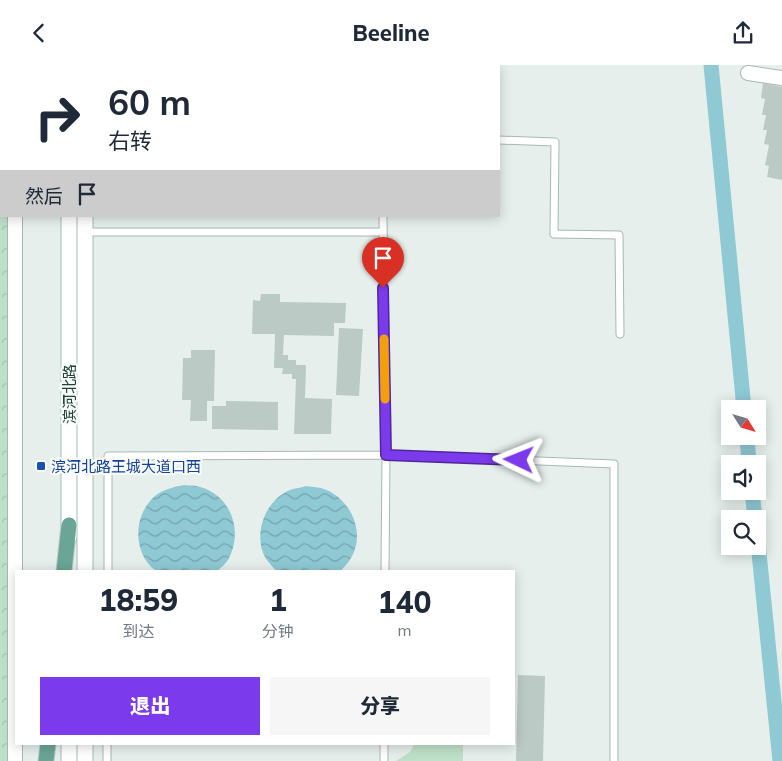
<!DOCTYPE html>
<html lang="zh">
<meta charset="utf-8">
<style>
body{margin:0;font-family:Mulish,"Noto Sans SC",sans-serif;background:#f6f6f7;color:#1f2937;height:100vh;display:flex;flex-direction:column;font-size:19px;white-space:nowrap}
*{box-sizing:border-box;margin:0}
p{font-size:16px;color:#747a83}
.icon{flex:none;width:28px;height:28px;fill:none;stroke:currentColor;stroke-width:2;stroke-linecap:round;stroke-linejoin:round}
.map{position:relative;flex:1;overflow:hidden}
.details{position:absolute;left:15px;top:505px;width:500px;height:175px;display:flex;flex-direction:column;background:#fff;border-radius:0px;box-shadow:0 2px 12px #0003}
.details>*{flex:none}
.hud{position:absolute;left:0px;top:0px;width:500px;height:152px;box-shadow:0 2px 12px #0003;background:#fff;color:#1f2937;overflow:hidden}
.needle{width:32px;rotate:127deg}
.fabs{position:absolute;left:721px;top:335px;display:grid;gap:10px}
.fabs a{display:grid;place-items:center;width:45px;height:45px;border-radius:0px;background:#fff;box-shadow:0 2px 12px #0003;font-size:25px}
.pin{position:absolute;display:grid;place-items:center;width:42px;height:42px;color:#fff;margin:-51px -21px;border-radius:50% 50% 50% 0;rotate:-45deg;box-shadow:0 0 5px #0007}
.pin .icon{rotate:45deg}
.me{position:absolute;width:55px;margin:-28px;rotate:272deg;stroke-linejoin:round;filter:drop-shadow(0 0 4px #0008)}
.turn{display:flex;align-items:center;gap:18px;height:105px;padding:0 25px;font-size:22px}
.turn .icon{width:65px;height:65px;stroke-width:2.5}
.turn b{display:block;font-size:35px;line-height:42px}
.then{display:flex;align-items:center;height:48px;padding:0 25px;background:#0003;gap:10px;font-size:19px}
.eta{display:flex;justify-content:space-evenly;align-items:center;height:85px;text-align:center}
.eta b{font-size:30px;font-weight:800;line-height:35px}
.cta{display:flex;gap:10px;margin-top:auto;padding:10px 25px}
.cta a{flex:1;height:58px;border-radius:0px;background:#7c3aed;color:#fff;font-size:20px;font-weight:800;line-height:58px;text-align:center}
.cta a+a{background:#f6f6f7;color:#1f2937}
header{display:flex;justify-content:space-between;align-items:center;height:65px;padding:0 25px;background:#fff;font-size:22px;font-weight:800}
.map>svg:first-child{display:block}
</style>
<header><svg class="icon" aria-label="back" viewBox="0 0 24 24"><path d="M15 5l-7 7 7 7"/></svg>Beeline<svg class="icon" aria-label="share" viewBox="0 0 24 24"><path d="M12 15V3M7 8l5-5 5 5M5 13v7h14v-7"/></svg></header>
<div class="map">
<svg width="782" height="696" viewBox="0 0 782 696">
<defs>
<pattern id="park-crowns" width="20" height="18" patternUnits="userSpaceOnUse" patternTransform="scale(1.25)"><rect width="20" height="18" fill="#bfe0c8"/><path d="M2 6a3 3 0 1 1 6 0M12 15a3 3 0 1 1 6 0" fill="none" stroke="#a4c1ad"/></pattern>
<pattern id="water-waves" width="16" height="10" patternUnits="userSpaceOnUse" patternTransform="scale(1.25)"><rect width="16" height="10" fill="#8ec9d4"/><path d="M0 5q4-4 8 0t8 0" fill="none" stroke="#74a5ad"/></pattern>
</defs>
<rect width="100%" height="100%" fill="#e6efeb"/>
<path fill="#bfe0c8" d="M414,679H463V696H396L410,687Z"/>
<path fill="url(#park-crowns)" d="M0,0H15V1H1V151H15V696H0Z"/>
<path fill="url(#water-waves)" d="M184,420C189,421 195,420 200,422C231,430 244,467 228,495C225,499 221,503 217,506H156C132,488 133,450 155,431C164,424 174,422 184,420Z
M306,421C311,422 316,422 321,423C346,430 363,459 355,484C352,493 347,500 340,506H276C273,502 269,498 266,494C252,470 265,435 290,425C295,423 301,423 306,421Z"/>
<g fill="none" stroke-linecap="round" stroke-linejoin="round">
<path stroke="#8ec9d4" stroke-width="15" d="M711,0L744,344
M747,371L749,399
M752,426L755,454
M758,478L780,696"/>
</g>
<path fill="#bbcac4" d="M763,18L782,22V115L767,112L769,101L765,100L769,80L764,79L767,65H763L766,50H762L765,34L761,33Z
M261,229H280V237L346,238L345,258H334V271L284,270L283,290H288V295H296V300H306L305,333L332,334L331,369H294L296,314H292V309H282L283,303H274L275,269H252L253,235L260,236Z
M339,263L363,264L359,331L336,330Z
M191,285H215L214,336H207V356H190L191,335H182L183,293H191Z
M226,336L278,337V365L212,364V341H226Z
M518,610L545,611L543,696H516Z"/>
<g fill="none" stroke-linecap="round" stroke-linejoin="round">
<defs>
<path id="lane" d="M386,1V0
M499,75L555,77L554,169L619,170L620,269
M383,151L386,390L385,506
M85,167H382
M108,506V391L386,390L614,399V696
M107,696V679
M384,696V679"/>
<path id="street" d="M15,1V0
M748,8L782,13
M15,696V151"/>
<path id="secondary" d="M70,1V0
M85,1V0
M69,472V151
M85,506V151
M69,679V696
M85,696V679"/>
<path id="primary" d="M64,506L69,460
M46,696L48,679"/>
</defs>
<use href="#lane" stroke="#a8b8b2" stroke-width="9"/>
<use href="#street" stroke="#a8b8b2" stroke-width="16"/>
<use href="#secondary" stroke="#a4bbb3" stroke-width="17"/>
<use href="#primary" stroke="#c2cac8" stroke-width="17"/>
<path stroke="#86b3a5" stroke-width="2.5" stroke-dasharray="2.5 4" stroke-linecap="butt" d="M0,76H1"/>
<use href="#lane" stroke="#fff" stroke-width="7"/>
<use href="#street" stroke="#fff" stroke-width="14"/>
<use href="#secondary" stroke="#fff" stroke-width="15"/>
<use href="#primary" stroke="#6aa596" stroke-width="15"/>
</g>
<g fill="none" stroke-linecap="round" stroke-linejoin="round">
<defs>
<path id="route" d="M383,223L386,390L519,395"/>
</defs>
<use href="#route" stroke="#51269a" stroke-width="12"/>
<use href="#route" stroke="#7c3aed" stroke-width="9"/>
<path stroke="#f59e0b" stroke-width="9" d="M384,274L385,334"/>
</g>
<rect fill="#1a4fb4" stroke="#f7fbf9" stroke-width="2" x="36" y="396" width="10" height="10" rx="2.5"/>
<g text-anchor="middle" dominant-baseline="central" stroke-width="4.5" stroke-linejoin="round" paint-order="stroke">
<g font-size="15" fill="#24423a" stroke="#f7fbf9">
<text transform="translate(69 329) rotate(-90)">滨河北路</text>
</g>
<g font-size="15" fill="#164399" stroke="#f7fbf9" text-anchor="start">
<text x="51" y="401">滨河北路王城大道口西</text>
</g>
</g>
</svg>
<div class="fabs">
<a><svg class="needle" viewBox="-14 -14 28 28"><path d="M0-13l5 13h-10z" fill="#e53935"/><path d="M0 13l5-13h-10z" fill="#747a83"/></svg></a>
<a><svg class="icon" aria-label="sound" viewBox="0 0 24 24"><path d="M4 9h4l5-4v14l-5-4H4zM17 9q2 3 0 6"/></svg></a>
<a><svg class="icon" aria-label="search" viewBox="0 0 24 24"><circle cx="10" cy="10" r="6"/><path d="M15 15l6 6"/></svg></a>
</div>
<div class="pin" style="left:383px;top:223px;background:#d93025"><svg class="icon" aria-label="arrive" viewBox="0 0 24 24"><path d="M6 21V4h12l-3 4 3 4H6"/></svg></div>
<svg class="me" style="left:519px;top:395px" viewBox="-20 -20 40 40"><path d="M0-17L14 15 0 8-14 15z" fill="#7c3aed" stroke="#fff" stroke-width="4"/></svg>
<div class="hud">
<div class="turn"><svg class="icon" aria-label="right" viewBox="0 0 24 24"><path d="M7 20v-9h11M14 6l5 5-5 5"/></svg><div><b>60 m</b>右转</div></div>
<div class="then">然后<svg class="icon" aria-label="arrive" viewBox="0 0 24 24"><path d="M6 21V4h12l-3 4 3 4H6"/></svg></div>
</div>
<section class="details">
<div class="eta">
<div><b>18:59</b><p>到达</p></div>
<div><b>1</b><p>分钟</p></div>
<div><b>140</b><p>m</p></div>
</div>
<div class="cta"><a>退出</a><a>分享</a></div>
</section>
</div>
